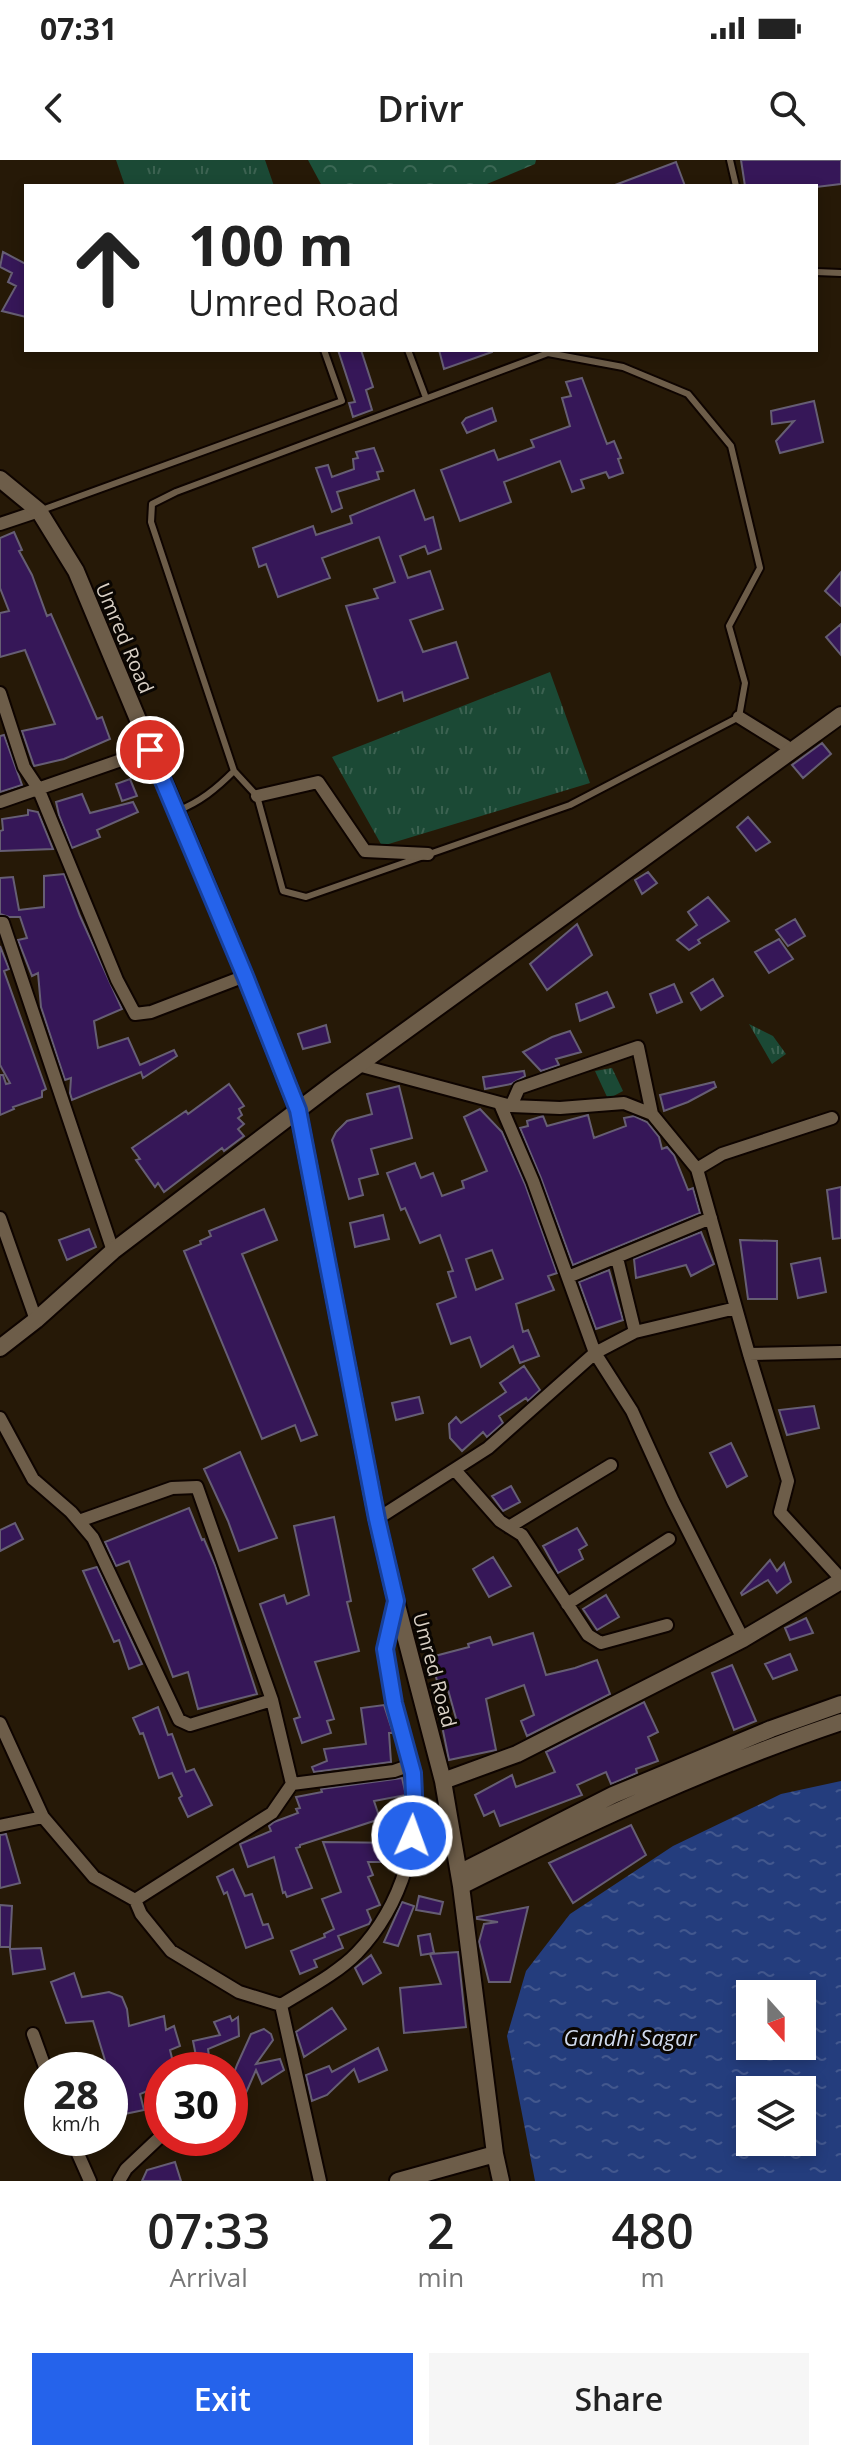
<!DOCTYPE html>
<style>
body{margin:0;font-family:"Open Sans",sans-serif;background:#f6f6f6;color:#222;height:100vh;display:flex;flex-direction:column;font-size:30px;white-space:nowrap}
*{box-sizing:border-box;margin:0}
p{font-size:26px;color:#767676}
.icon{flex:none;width:44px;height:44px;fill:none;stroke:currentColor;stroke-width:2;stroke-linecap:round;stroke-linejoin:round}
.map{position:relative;height:2021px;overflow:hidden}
.panel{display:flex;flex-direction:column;background:#fff;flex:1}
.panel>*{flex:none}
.top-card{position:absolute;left:24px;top:24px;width:794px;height:168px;border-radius:0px;box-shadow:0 4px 12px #0003;background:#fff;color:#222;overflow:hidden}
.needle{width:52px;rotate:159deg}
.fabs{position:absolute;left:736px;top:1820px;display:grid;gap:16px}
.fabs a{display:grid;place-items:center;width:80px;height:80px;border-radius:0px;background:#fff;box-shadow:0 4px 12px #0003;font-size:40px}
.speed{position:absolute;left:24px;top:1892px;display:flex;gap:16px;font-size:40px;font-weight:700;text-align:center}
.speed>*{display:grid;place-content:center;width:104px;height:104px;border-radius:50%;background:#fff;box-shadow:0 4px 12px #0003;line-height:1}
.speed small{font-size:20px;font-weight:400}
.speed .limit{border:12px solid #d22;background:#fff;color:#111}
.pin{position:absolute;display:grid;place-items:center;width:68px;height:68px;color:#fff;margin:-34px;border:4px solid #fff;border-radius:50%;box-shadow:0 2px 8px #0007}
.me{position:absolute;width:88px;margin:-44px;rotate:2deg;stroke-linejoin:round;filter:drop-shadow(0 0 6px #0008)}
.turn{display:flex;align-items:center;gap:28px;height:168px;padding:0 32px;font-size:36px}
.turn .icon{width:104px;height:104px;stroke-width:2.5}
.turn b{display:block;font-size:56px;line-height:68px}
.eta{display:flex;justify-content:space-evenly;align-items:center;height:136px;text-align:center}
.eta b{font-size:48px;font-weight:600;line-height:56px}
.primary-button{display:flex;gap:16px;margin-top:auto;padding:16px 32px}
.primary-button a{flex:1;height:92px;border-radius:0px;background:#2563eb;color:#fff;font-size:32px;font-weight:600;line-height:92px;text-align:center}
.primary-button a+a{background:#f6f6f6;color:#222}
.status{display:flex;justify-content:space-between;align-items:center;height:56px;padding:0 40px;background:#fff;direction:ltr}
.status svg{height:22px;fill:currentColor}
header{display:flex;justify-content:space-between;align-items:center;height:104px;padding:0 32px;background:#fff;font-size:36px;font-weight:600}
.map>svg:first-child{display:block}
</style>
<div class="status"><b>07:31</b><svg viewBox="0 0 49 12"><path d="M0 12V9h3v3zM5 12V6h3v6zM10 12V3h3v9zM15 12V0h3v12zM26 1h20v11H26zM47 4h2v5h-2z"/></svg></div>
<header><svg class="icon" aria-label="back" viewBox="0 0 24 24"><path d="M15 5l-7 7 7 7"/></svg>Drivr<svg class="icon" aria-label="search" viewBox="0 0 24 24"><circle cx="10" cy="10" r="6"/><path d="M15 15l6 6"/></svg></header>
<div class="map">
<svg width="841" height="2021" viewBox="0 0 841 2021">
<defs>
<pattern id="grass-tufts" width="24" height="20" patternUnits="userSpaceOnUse" patternTransform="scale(2)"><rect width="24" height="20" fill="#1b4935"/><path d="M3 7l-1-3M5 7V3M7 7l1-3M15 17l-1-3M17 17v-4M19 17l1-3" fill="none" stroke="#3c6251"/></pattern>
<pattern id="forest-crowns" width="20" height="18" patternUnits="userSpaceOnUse" patternTransform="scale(2)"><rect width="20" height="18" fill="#1c503a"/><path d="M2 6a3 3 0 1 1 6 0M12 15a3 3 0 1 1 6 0" fill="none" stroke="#3c6855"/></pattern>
<pattern id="water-ripples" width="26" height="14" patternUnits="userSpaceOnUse" patternTransform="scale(2)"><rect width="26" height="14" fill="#243d7d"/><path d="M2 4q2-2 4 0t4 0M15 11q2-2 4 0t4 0" fill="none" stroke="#43588e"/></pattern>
</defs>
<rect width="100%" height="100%" fill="#261907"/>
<path fill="url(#grass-tufts)" d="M116,0H265L274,26H125Z
M550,512L590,623L382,686L332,597Z
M749,864L773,876L786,894L772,904Z
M612,908L623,931L608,939L595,911Z"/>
<path fill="url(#forest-crowns)" d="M308,0H536L535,4L482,26H322Z"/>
<path fill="url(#water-ripples)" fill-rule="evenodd" d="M841,1621V2021H535L507,1876L526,1811L570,1754L673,1686L781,1634ZM750,1834H802V1886H750ZM750,1930H802V1982H750Z"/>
<path fill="#361758" stroke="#665e74" stroke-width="2" fill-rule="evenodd" d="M741,0H841V24L816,27L745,26Z
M676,2L685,26H615V25Z
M3,92L26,104V157L2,151L16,126L8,122L12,113L0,107Z
M338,190H361L373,227L366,230L372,250L353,257L349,243L355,242Z
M439,190H492V192L444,209Z
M582,218L607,284L614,281L621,298L618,299L623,313L609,318L606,312L581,320L584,328L572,332L560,301L504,322L511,342L460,361L441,310L494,290L498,300L534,287L531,280L570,266L562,238L571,236L566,222Z
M814,241L823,282L780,293L776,281L794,261L772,264L771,251Z
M492,248L496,261L467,273L462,263L466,258Z
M374,288L383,311L377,312L379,319L337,332L342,348L332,352L316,308L328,305L332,317L354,309L353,299L358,298L356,292Z
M414,330L425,360L433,357L441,389L428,394L425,386L400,396L408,418L430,411L443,449L410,460L423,492L456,482L468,518L404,541L402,532L378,541L346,446L378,438L374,429L395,422L379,377L322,398L330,418L278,437L266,404L259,407L253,388L313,366L316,375L352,363L350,356Z
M14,372L22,390L19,391L32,415L47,456L51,454L97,559L102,557L110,579L64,599L34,606L22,571L55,564L25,490L0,497V453L9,451L0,428V378Z
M841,412V446L825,431Z
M841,464V495L826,477Z
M4,575L22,625L0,632V576Z
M822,583L831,594L803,618L792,605Z
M130,619L137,636L122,641L116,624Z
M82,634L90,653L133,642L138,652L97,670L100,677L72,688L59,655L56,642Z
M28,650L38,652L53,689L0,691V671L3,670L2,659L28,655Z
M748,657L770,682L756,691L737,667Z
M648,712L657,723L642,734L635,720Z
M64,714L80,756L122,849L94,861L98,888L128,878L140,905L174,890L177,896L143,918L141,912L72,940L70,933L71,918L65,920L41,847L38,813L32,816L18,780L27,778L20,757H9L0,754V718L13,717L19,750L44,747V716Z
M708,737L729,761L698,780L700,783L689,790L677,780L697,765L688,752Z
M795,759L805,776L788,786L776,770Z
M577,764L592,795L547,830L530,804Z
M779,779L793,799L769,813L755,792Z
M0,786L9,809L4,811L46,929L42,931V937L13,947L14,949L0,955V915H3L6,924L10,923L0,905Z
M713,819L723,836L701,850L691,833Z
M674,824L682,842L657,853L650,834Z
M607,832L614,847L580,861L576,844Z
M326,865L330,882L303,889L298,874Z
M570,871L581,892L556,899L559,905L541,911L523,892L552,877Z
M524,911L525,916L511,924L485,929L483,917Z
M714,922L716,927L688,942L664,951L660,935Z
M229,924L244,946L239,949L242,955L238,958L244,964L238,969L244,976L224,991L222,988L164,1032L158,1023L155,1027L136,1000L140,999L132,988L186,951L188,954Z
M399,926L412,978L371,989L378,1014L359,1019L363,1035L349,1039L332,980L336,972L347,961L372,954L367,934Z
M480,949L502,972L525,1024L557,1113L548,1116L554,1130L516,1144L523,1172L528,1170L539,1196L520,1203L513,1186L481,1207L470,1177L451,1184L437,1144L456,1137L448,1112L453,1111L440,1075L420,1083L405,1048L401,1050L387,1013L415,1003L421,1018L433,1013L442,1036L464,1028L462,1021L487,1011L464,957ZM492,1090L503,1119L476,1130L466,1099Z
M588,955L594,978L626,966L624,958L634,956L647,962L659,977L662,989L667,987L674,995L688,1030L693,1028L700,1053L573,1105L541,1018L520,968L528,966L527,961L543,956L547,966Z
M841,1027V1078L833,1079L827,1030Z
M264,1049L277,1080L242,1094L317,1275L301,1281L295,1265L262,1279L184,1091L201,1084L200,1081L211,1076L209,1071Z
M383,1055L389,1079L355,1087L350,1063Z
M89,1069L96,1087L67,1100L59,1080Z
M701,1072L714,1104L691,1116L686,1105L636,1118L634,1099Z
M740,1080L777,1081V1139H748Z
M820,1098L826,1132L798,1138L791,1104Z
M609,1110L623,1160L596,1169L579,1122Z
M524,1206L540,1230L528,1241L526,1238L499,1256L503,1263L487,1277L483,1272L462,1291L450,1278L449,1264L456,1257L461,1263L506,1232L500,1223Z
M419,1237L423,1253L396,1260L392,1243Z
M814,1246L819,1268L787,1275L779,1250Z
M731,1283L747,1316L727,1327L710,1293Z
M240,1292L277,1378L239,1391L228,1361L204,1309Z
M511,1326L520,1342L503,1351L492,1336Z
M189,1348L202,1380L204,1379L215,1405L257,1534L198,1549L188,1512L173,1517L129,1401L116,1406L105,1382Z
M334,1357L351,1441L347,1442L359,1491L315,1502L334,1559L327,1561L331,1573L302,1583L294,1559L300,1557L260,1444L284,1435L287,1444L309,1435L294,1366Z
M15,1363L23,1379L0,1391V1370Z
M577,1368L587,1385L579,1390L583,1399L558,1413L543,1386Z
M493,1397L511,1426L489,1437L473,1409Z
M770,1400L777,1411L784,1403L791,1422L777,1433L768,1420L742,1435L741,1433Z
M97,1407L137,1493L142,1504L129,1509L119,1480L114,1482L83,1411Z
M606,1435L619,1457L597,1470L583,1449Z
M806,1458L813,1473L790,1480L785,1468Z
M533,1473L546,1515L575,1508L597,1500L610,1534L527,1576L521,1561L534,1555L524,1525L486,1539L496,1590L449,1600L442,1566L457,1562L445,1519L437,1521L431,1497L469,1487L468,1484L490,1477L493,1485Z
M790,1494L797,1510L773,1519L765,1504Z
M732,1505L756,1561L734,1570L712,1513Z
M644,1542L658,1572L648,1577L658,1601L636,1609L637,1613L611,1624L606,1612L577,1625L582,1635L500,1666L494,1651L484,1656L475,1635L512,1615L516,1627L555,1612L546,1592Z
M384,1545L393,1573H389L391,1602L314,1612L312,1607L327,1601L324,1589L366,1584L361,1548Z
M158,1547L168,1575L172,1574L186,1612L194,1609L212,1645L188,1657L179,1638L182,1636L172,1613L159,1618L143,1573L140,1574L133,1558Z
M402,1618L406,1635L374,1641L380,1659L300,1685V1687L296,1688L312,1728L287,1737L285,1732L283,1733L274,1697L248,1707L240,1684L271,1671L269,1666L274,1662L298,1653L296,1649L300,1648L296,1637L322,1632L321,1629Z
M631,1665L646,1695L573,1743L549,1703Z
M6,1674L20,1723L0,1728V1675Z
M323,1682L403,1683L398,1702H368L373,1715L368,1717L380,1745L367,1750L371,1760L369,1764L338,1776L343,1788L314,1800L317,1807L300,1814L291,1791L325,1777L324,1774L334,1769L322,1739L341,1732Z
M233,1709L245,1736L252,1734L263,1765L268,1764L273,1778L246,1788L227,1732L224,1734L217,1717Z
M419,1736L443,1742L440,1754L416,1750Z
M402,1742L414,1746L398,1786L384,1782Z
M0,1745L12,1746L10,1787H0Z
M528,1747L510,1822H489L479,1782L484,1764L498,1762L477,1759V1757Z
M430,1774L434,1793L421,1795L418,1776Z
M41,1788L45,1809L13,1814L10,1789Z
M458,1792L466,1867L404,1873L400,1828L441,1824L430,1794Z
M371,1795L381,1813L363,1824L355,1808Z
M74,1813L82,1837L109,1832L122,1837L127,1849L129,1866L164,1856L166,1870L174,1866L180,1886L170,1890L175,1910H162V1925L140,1934L144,1950L115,1956L110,1942V1910H108L93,1861L66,1863L51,1822Z
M332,1848L346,1869L304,1897L296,1872Z
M230,1856L232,1861L238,1857L239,1876L208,1889L209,1896L197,1901L193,1881L220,1875L214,1862Z
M264,1869L271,1874L273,1880L256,1904L280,1899L284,1910L262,1924L256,1910L245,1935L230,1932V1924L237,1905L251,1874Z
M378,1888L387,1910L359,1922L354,1909L327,1935L312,1941L306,1915L329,1906L332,1912Z
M175,2002L181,2021H142L147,2010Z"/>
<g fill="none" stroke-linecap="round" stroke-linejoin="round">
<defs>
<path id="service" d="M730,0L736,26
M816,112L841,113
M408,190L426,238
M39,351L342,241L324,190
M177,651C200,642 216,629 234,611L151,362L152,344L176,332L548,193L623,207L688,234L731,286L760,408L729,466L745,523L739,557L570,645L306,737L283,731L257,636L234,611"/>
<path id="minor" d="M0,364L39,351
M0,533L24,607L38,628L117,820L135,854L151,852L245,816
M739,557L786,586
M257,636L318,622L365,691L428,694
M0,642L150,590
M0,763H3L113,1091
M358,905L511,946L560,948L624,943L652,954L697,1009L749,1194L788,1321L780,1352L841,1419
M500,944L533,1021L595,1193L632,1251L673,1341L743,1479
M511,946L519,928L638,887L652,954
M697,1009L722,994L832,958
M0,1058L36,1160
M617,1098L635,1172
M568,1117L711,1058
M749,1194L841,1192
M0,1258L33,1319L71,1352L93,1378L179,1560L190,1565L272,1540
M455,1310L500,1361L522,1375L588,1475L601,1483L667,1465
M377,1359L488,1288L595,1193L635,1172L736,1148
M79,1361L172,1328L197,1327L272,1540L292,1624L272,1653L135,1740
M509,1367L611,1305
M567,1444L669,1379
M0,1563L43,1657L94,1717L135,1740L141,1754L171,1791L239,1832L281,1845C305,1830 338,1813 357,1793C402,1746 424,1674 412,1611C405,1571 387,1532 386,1491C385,1475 392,1457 395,1443
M292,1624L394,1611L411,1605
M0,1666L43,1657
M281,1845L320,2021
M33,1874L46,1910
M71,1978L90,2021
M119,2021L126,2009L160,1977"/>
<path id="tertiary" d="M0,319L39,351L76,411L245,816L298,950L377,1359L396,1441L443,1621L461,1726L495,1994L501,2021
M0,1188L36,1160L113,1091L335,922L841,555
M443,1621L517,1594L743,1479L841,1421
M459,1713L613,1635L771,1569L841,1544
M461,1726C584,1665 710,1606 841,1562
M398,2021L495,1994"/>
</defs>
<use href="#service" stroke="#0e0400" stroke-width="10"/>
<use href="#minor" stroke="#0e0400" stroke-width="16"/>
<use href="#tertiary" stroke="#0e0400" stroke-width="20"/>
<use href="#service" stroke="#6d5d49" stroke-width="6"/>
<use href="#minor" stroke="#6d5d49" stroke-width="12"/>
<use href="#tertiary" stroke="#6d5d49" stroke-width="16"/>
</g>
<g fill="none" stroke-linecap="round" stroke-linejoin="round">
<defs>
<path id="route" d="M150,590L245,816L298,950L377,1359L396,1441L385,1489L394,1543L413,1613L415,1656L412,1676"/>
</defs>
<use href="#route" stroke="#184099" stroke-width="20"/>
<use href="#route" stroke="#2563eb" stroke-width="14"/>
</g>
<g text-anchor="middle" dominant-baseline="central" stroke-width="6" stroke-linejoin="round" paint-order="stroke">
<g font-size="20" fill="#d9d0c5" stroke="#0a0602">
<text transform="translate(125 478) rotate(67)">Umred Road</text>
<text transform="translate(435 1510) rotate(75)">Umred Road</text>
</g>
<g font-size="22" font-style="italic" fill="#d0daed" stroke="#0a0602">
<text x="630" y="1877">Gandhi Sagar</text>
</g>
</g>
</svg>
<div class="fabs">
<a><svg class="needle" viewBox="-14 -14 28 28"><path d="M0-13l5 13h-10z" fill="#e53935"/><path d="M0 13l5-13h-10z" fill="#767676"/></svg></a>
<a><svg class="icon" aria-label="layers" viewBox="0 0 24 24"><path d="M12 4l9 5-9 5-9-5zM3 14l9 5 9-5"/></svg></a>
</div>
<div class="speed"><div>28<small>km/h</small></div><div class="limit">30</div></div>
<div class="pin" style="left:150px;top:590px;background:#d93025"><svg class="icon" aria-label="arrive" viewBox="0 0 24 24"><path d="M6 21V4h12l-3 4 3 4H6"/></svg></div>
<svg class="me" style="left:412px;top:1676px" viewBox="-20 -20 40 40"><circle r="17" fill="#2563eb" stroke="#fff" stroke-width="3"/><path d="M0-11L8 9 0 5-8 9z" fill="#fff"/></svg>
<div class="top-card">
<div class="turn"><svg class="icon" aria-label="ahead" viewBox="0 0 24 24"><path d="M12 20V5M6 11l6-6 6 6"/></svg><div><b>100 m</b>Umred Road</div></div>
</div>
</div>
<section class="panel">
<div class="eta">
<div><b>07:33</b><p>Arrival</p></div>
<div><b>2</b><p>min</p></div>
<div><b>480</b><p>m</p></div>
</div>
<div class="primary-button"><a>Exit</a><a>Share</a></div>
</section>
